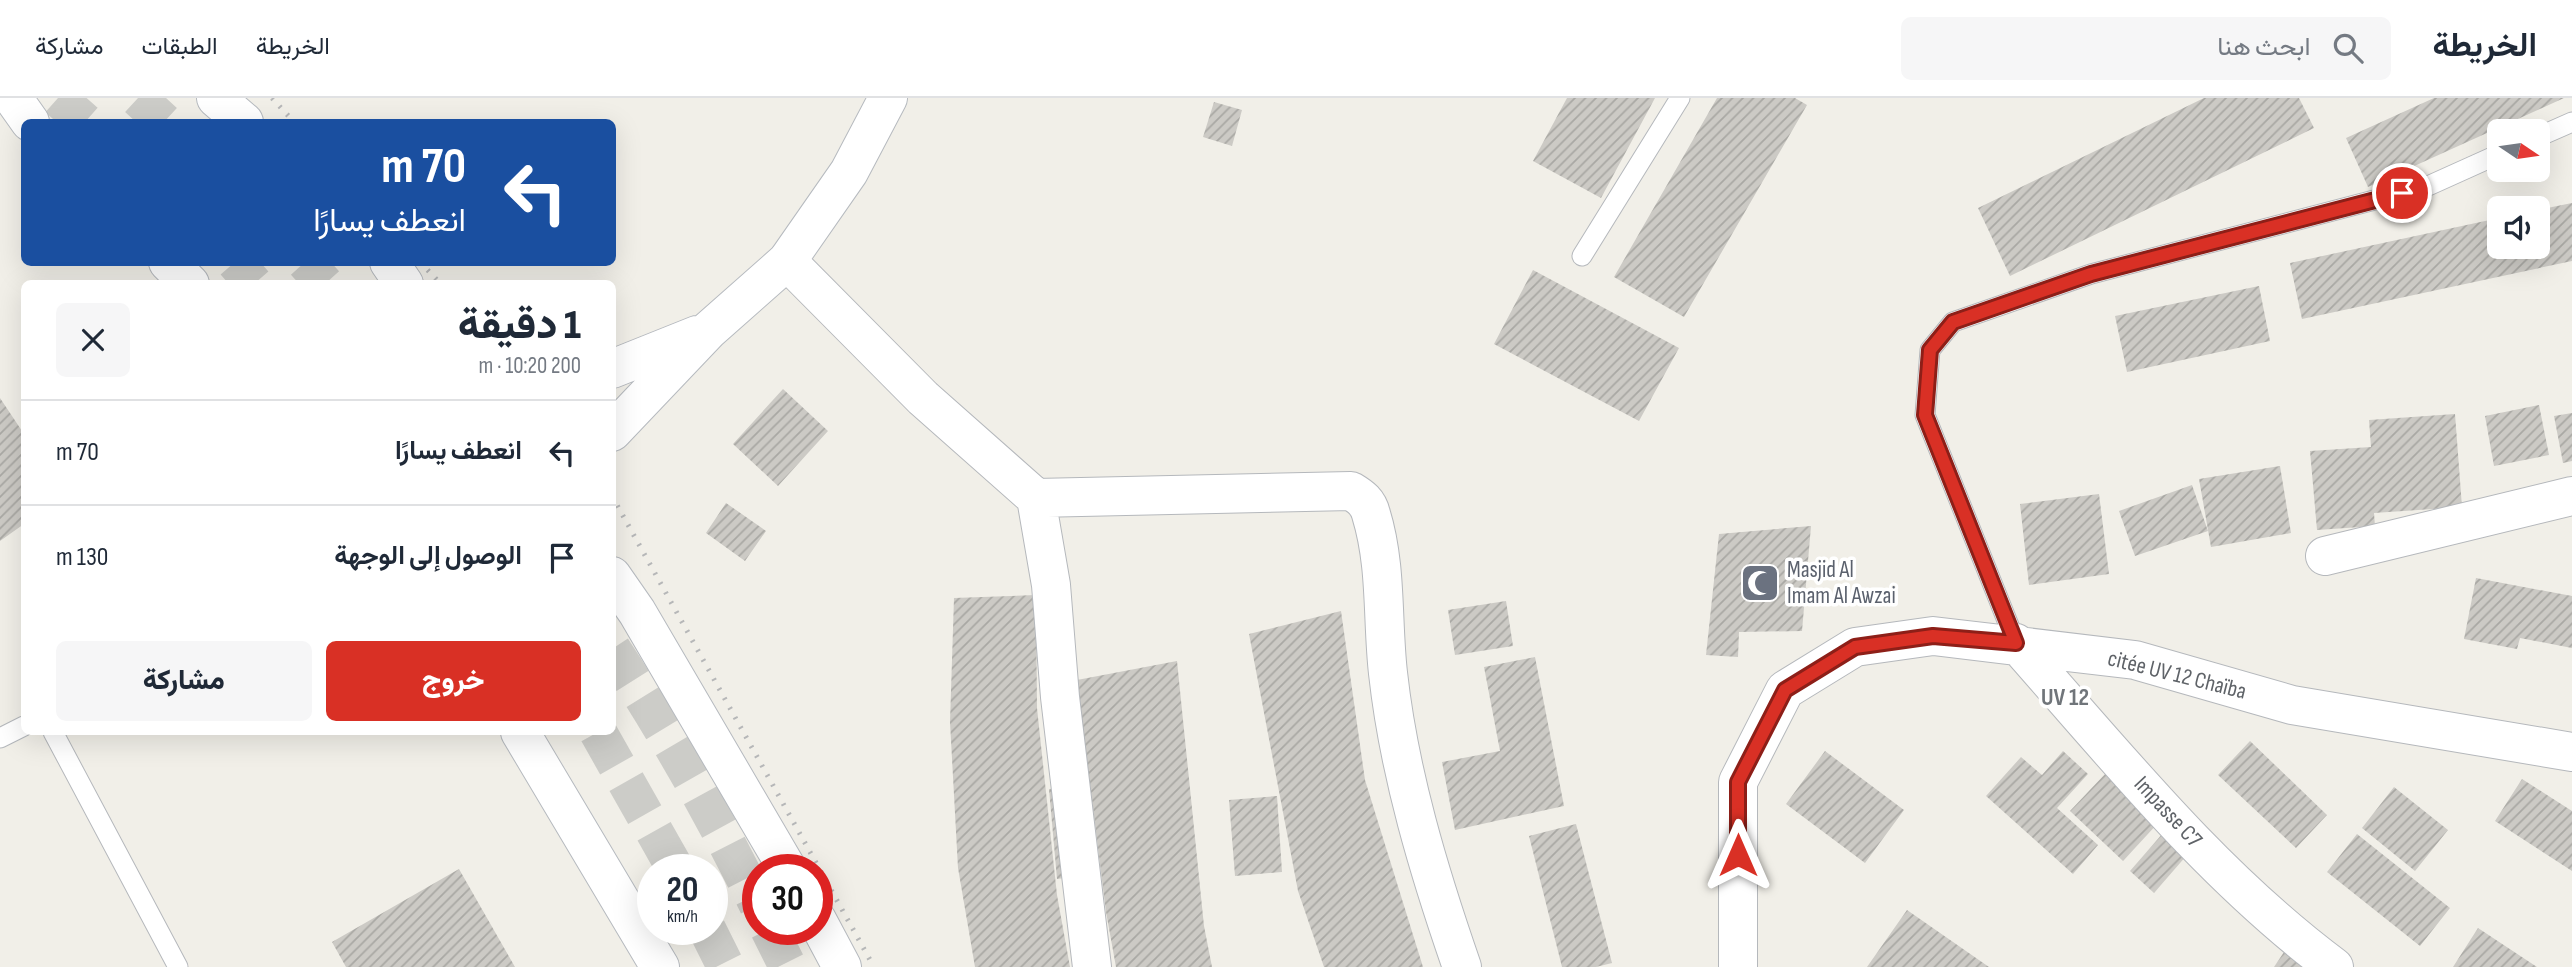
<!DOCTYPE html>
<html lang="ar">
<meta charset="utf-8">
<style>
body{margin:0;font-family:"Sofia Sans Condensed",Vazirmatn,sans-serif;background:#f6f6f7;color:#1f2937;direction:rtl;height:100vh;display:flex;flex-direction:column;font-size:26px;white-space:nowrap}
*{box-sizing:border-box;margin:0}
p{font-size:23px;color:#747a83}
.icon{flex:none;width:38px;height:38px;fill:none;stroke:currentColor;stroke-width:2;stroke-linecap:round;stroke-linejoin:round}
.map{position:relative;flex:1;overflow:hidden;direction:ltr}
.sheet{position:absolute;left:21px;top:182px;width:595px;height:455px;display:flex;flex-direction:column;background:#fff;border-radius:10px;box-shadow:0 7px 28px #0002;direction:rtl}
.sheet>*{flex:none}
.hud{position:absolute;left:21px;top:21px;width:595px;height:147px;border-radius:10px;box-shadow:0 7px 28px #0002;direction:rtl;background:#1a4fa0;color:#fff;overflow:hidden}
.needle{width:46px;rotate:103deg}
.tools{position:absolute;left:2487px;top:21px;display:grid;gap:14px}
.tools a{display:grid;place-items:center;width:63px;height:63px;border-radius:10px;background:#fff;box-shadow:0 7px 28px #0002;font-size:35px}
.speed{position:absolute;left:637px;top:756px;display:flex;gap:14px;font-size:35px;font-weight:700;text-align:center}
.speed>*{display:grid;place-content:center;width:91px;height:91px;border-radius:50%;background:#fff;box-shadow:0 7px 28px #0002;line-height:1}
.speed small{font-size:18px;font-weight:400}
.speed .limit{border:10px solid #d22;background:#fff;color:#111}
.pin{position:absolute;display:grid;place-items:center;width:60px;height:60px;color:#fff;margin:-30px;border:4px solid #fff;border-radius:50%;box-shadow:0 2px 7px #0007}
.me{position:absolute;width:77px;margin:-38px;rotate:0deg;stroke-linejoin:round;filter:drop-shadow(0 0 5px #0008)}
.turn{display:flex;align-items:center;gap:24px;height:147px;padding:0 35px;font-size:32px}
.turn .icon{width:91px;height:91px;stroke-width:2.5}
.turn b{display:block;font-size:49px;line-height:60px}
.round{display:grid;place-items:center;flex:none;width:74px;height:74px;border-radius:10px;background:#f6f6f7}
.head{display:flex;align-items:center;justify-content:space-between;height:119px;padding:0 35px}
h1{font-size:42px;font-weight:800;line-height:52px}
.button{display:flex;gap:14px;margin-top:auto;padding:14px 35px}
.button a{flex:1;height:80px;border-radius:10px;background:#d93025;color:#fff;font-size:28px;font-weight:800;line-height:80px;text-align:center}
.button a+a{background:#f6f6f7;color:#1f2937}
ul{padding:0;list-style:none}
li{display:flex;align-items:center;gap:21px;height:105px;padding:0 35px;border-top:2px solid #e0e1e3}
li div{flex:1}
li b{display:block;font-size:26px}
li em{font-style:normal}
header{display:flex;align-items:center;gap:42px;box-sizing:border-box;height:98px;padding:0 35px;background:#fff;border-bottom:2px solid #e0e1e3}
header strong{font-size:33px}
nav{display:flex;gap:38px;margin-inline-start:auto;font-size:24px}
.search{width:490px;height:63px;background:#f6f6f7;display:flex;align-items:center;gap:18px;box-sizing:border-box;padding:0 24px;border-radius:10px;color:#747a83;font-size:26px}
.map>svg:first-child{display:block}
</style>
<header>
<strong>الخريطة</strong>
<div class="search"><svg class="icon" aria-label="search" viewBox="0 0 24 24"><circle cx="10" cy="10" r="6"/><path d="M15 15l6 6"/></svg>ابحث هنا</div>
<nav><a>الخريطة</a><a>الطبقات</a><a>مشاركة</a></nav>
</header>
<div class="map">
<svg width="2572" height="869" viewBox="0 0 2572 869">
<defs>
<pattern id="building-hatch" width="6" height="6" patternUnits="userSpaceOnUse" patternTransform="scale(1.75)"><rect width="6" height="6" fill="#cccac5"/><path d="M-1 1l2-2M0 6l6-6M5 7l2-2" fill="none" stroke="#a9a8a4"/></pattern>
</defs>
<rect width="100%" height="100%" fill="#f1efe8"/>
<path fill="url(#building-hatch)" d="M1567,0H1655L1601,100L1533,63Z
M1717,0H1795L1807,7L1684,219L1614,179Z
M2204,0H2299L2314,30L2010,178L1978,110Z
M2434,0H2564L2368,89L2346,40Z
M1214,4L1242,12L1232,48L1203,39Z
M2572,105V163L2302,221L2290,165L2499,120V149H2538V112Z
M1533,172L1679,250L1639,323L1494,246Z
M2259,188L2270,243L2127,274L2115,218Z
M783,291L828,333L778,388L733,346Z
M0,300L24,336V426L0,443Z
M2539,307L2549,357L2494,368L2485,318Z
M2572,315V363L2563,365L2554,318Z
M2455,316L2462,409L2374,415L2375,428L2317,432L2310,353L2371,349L2369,322Z
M2280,368L2291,435L2211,449L2199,381Z
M2192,387L2208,433L2135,458L2119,413Z
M2099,396L2109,476L2029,487L2020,406Z
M726,405L766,433L745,463L706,435Z
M1811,428L1802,533L1739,534L1738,559L1706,557L1719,436Z
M2476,480L2572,498V550L2520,540L2517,551L2464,541Z
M1036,497L1037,610L1057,797L1070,869H975L958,770L950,624L954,500Z
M1506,503L1513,548L1455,557L1448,512Z
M1341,513L1365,682L1423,869H1324L1298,793L1249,536Z
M1535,559L1564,708L1455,732L1442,664L1500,653L1484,569Z
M1177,563L1204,828L1212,869H1116L1106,814L1077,582Z
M2250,643L2327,717L2296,750L2218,677Z
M1825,653L1904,712L1865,765L1786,706Z
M2063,653L2088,676L2057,710L2098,747L2073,776L1986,698L2021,659L2042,677Z
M2106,675L2159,724L2123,763L2070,713Z
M2522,681L2572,713V773L2495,723Z
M1072,689L1080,778L1057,781L1049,691Z
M2394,689L2448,732L2415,773L2362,730Z
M1277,698L1282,774L1235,778L1229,702Z
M1576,726L1612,865L1596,869H1562L1529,738Z
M2163,735L2187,757L2154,795L2130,773Z
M2357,736L2450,810L2420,848L2327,774Z
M459,771L515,869H346L332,844Z
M1907,812L1989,869H1867Z
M2478,830L2537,869H2453Z
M2286,851L2314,869H2274Z"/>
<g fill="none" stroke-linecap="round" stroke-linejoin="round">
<path stroke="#ccccc8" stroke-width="38" stroke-dasharray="38 19" stroke-linecap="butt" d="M58,0L85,24
M138,0L164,24
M235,164L254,186
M305,164L325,186
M612,551C666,633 715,719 758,807
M598,634L676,772
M707,831L726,869
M769,831L788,869"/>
<defs>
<path id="lane" d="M2538,39L2572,24
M1582,158L1680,0
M2016,545L1925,317L1930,252L1953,224L2091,176L2428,88L2499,56
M53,634L178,869
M0,640L24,628"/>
<path id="street" d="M787,163L923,300L1036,400L1351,393C1361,399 1368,404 1371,416C1387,468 1382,522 1388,575C1399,675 1429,774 1462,869
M1036,400L1051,487L1060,599L1092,869
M2325,458L2572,398
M2016,545C2116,658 2213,779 2334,869
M1738,869V684L1785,592L1855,549L1933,538L2135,562L2292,607L2572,654"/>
<path id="secondary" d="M13,0L30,24
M216,0L244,24
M168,164L190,186
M389,164L404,186
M612,271L697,237
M612,334L709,232L787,163L849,74L888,0
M612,478L637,514L788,772
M520,634L660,869
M817,822L842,869"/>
</defs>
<use href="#lane" stroke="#b5b8bc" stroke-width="21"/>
<use href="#street" stroke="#b5b8bc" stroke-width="40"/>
<use href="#secondary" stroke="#b6babf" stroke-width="40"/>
<use href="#lane" stroke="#fff" stroke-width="19"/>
<use href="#street" stroke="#fff" stroke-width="38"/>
<use href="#secondary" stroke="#fff" stroke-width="38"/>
<path stroke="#b6b7b8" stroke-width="5" stroke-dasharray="2 9" stroke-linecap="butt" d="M272,0L294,24
M420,164L441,186
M612,398L874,869"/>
</g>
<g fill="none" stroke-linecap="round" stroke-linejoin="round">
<defs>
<path id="route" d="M1738,757V684L1785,592L1855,549L1933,538L2016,545L1925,317L1930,252L1953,224L2091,176L2402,95"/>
</defs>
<use href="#route" stroke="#8d1f18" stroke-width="18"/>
<use href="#route" stroke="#d93025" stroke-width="12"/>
</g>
<defs>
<symbol id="mosque-square" viewBox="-11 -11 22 22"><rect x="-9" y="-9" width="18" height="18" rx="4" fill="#6b7280" stroke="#fff"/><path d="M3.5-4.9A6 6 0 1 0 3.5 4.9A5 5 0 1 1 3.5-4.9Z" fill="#fff"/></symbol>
</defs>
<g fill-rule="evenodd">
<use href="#mosque-square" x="1738" y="463" width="44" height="44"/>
</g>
<g text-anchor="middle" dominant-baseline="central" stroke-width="7" stroke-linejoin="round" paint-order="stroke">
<g font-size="23" fill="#5b616d" stroke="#fff" text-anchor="start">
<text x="1787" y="472">Masjid Al<tspan x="1787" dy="26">Imam Al Awzai</tspan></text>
</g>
<g font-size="23" fill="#5f6368" stroke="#fff">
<text transform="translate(2177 577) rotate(14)">citée UV 12 Chaïba</text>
<text transform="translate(2168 714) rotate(47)">Impasse C7</text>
</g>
<g font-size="24" font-weight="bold" fill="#70757a" stroke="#fff">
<text x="2065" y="599">UV 12</text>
</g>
</g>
</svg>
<div class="tools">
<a><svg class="needle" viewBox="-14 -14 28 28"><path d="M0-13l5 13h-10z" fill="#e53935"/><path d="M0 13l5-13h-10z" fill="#747a83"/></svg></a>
<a><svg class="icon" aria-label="sound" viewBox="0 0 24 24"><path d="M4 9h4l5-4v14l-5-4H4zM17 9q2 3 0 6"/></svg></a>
</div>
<div class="speed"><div>20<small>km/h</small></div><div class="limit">30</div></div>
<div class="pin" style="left:2402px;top:95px;background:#d93025"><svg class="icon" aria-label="arrive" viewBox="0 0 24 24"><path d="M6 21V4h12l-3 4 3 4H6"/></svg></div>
<svg class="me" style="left:1738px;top:757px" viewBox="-20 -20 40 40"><path d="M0-17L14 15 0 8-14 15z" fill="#d93025" stroke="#fff" stroke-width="4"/></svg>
<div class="hud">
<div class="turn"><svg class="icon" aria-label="left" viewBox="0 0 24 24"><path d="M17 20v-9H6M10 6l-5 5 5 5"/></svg><div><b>70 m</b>انعطف يسارًا</div></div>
</div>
<section class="sheet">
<div class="head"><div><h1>1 دقيقة</h1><p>200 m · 10:20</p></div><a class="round"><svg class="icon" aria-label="close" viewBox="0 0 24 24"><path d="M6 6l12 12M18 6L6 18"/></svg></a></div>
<ul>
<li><svg class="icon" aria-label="left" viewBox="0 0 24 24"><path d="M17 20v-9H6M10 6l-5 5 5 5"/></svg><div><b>انعطف يسارًا</b></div><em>70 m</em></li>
<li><svg class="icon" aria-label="arrive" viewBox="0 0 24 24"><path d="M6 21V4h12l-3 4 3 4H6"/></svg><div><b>الوصول إلى الوجهة</b></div><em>130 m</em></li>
</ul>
<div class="button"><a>خروج</a><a>مشاركة</a></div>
</section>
</div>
